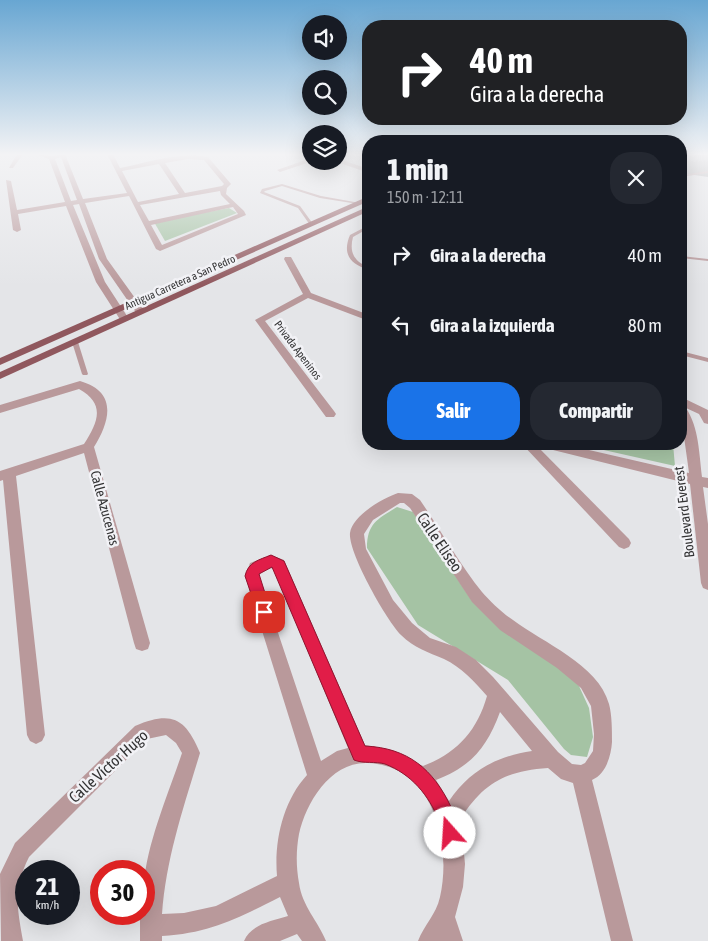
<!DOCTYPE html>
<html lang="es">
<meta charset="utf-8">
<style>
body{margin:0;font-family:"Asap Condensed",sans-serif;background:#242831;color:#f1f3f6;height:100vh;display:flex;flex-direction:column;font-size:19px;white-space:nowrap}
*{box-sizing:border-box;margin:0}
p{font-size:16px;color:#9ea1a6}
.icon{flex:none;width:28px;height:28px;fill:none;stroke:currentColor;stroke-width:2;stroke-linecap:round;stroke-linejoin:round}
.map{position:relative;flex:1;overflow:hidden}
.details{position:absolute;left:362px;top:135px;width:325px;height:315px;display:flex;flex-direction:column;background:#171b24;border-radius:20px;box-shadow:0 5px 20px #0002}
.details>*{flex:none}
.top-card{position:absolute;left:362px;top:20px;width:325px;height:105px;border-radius:20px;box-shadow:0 5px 20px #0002;background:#202124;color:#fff;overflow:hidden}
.fabs{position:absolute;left:302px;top:15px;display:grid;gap:10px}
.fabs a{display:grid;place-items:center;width:45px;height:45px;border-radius:50%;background:#171b24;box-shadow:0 5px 20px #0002;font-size:25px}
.speed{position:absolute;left:15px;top:860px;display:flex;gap:10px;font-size:25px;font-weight:700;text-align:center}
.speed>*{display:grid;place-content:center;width:65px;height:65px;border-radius:50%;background:#171b24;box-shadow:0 5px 20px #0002;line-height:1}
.speed small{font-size:12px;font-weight:400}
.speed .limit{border:8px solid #d22;background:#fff;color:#111}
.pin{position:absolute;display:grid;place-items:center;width:42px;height:42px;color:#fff;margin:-21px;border-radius:10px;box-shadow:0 2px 8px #0006}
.me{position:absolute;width:55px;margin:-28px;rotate:341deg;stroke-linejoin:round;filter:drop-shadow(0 0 4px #0008)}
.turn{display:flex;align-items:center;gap:18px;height:105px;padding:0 25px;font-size:22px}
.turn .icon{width:65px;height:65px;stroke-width:2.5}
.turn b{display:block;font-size:35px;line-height:42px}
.round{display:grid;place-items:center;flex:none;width:52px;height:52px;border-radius:20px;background:#242831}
.summary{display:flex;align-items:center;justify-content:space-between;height:85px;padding:0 25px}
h1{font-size:30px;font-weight:800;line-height:38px}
.button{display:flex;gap:10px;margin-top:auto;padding:10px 25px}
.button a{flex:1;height:58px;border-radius:20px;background:#1a73e8;color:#fff;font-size:20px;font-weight:800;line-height:58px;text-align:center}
.button a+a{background:#242831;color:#f1f3f6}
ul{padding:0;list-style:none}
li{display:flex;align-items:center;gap:15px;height:70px;padding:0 25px}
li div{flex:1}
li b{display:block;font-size:19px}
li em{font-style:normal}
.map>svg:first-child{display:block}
</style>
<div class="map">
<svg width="708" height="941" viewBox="0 0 708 941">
<rect width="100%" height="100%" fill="#e4e5e8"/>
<g fill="#a5c3a4">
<polygon points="229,208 237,213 165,241 154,222"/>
<polygon points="577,444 673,444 675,466"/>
<path d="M397,507L413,512L472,601L561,669L579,686L589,708L593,737L587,757L571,755L564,749L508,680L418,625L367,548C367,523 378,519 397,507Z"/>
</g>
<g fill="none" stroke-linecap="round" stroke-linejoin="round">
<polygon fill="#9c9da0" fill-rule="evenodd" points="681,154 708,154 708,177 681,173"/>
<g fill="#b9999b" fill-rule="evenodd">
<polygon points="708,171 708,173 681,177 681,175"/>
<polygon points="282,184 321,196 360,203 358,204 320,198 282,186 265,191 264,192 300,206 313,224 311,225 310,225 298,208 260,193 262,189"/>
<path d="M369,225V228L353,237C349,252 354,262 369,267V270C350,264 342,254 350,235Z"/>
<polygon points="681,256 708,259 708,261 681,258"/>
<polygon points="75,340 78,342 88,374 87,375 83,375 82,374 72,342"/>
<polygon points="681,351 708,358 708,362 681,355"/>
</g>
<g fill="#b9999b" fill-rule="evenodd">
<polygon points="17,154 23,154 13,168 9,168"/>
<path d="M35,154L52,156L65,154L83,199L127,193L107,154H113L120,168C148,163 180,151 208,157L231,184L227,188L226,194L244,211L246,215L160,251L156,249L129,196L85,203L107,259L145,312L140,315L137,314L99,259L79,204L73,205L105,282L129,319L124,322L121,321L96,282L66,206L18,214L21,230L17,232L13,230L6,180L11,181L17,210L65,202L49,159ZM61,157L77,200L71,201L55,159ZM188,159L204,160L224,184L222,186L185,193L165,163ZM159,164L179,194L138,202L122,171ZM220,191L221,195L230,204L149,221L140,205ZM233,207L238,214L162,245L151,225Z"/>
<polygon points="311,158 311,161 313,161 280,172 277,170"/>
<polygon points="339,159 369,169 369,173 337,162"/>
<polygon points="285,257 291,257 311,293 369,315 369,321 308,298 265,321 334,411 336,414 334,417 326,417 255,320 303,294 284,259"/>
<path d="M80,381C118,392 110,421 94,447L150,643L148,649L142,651L136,649L134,643L84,453L16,476L45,735L42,741L36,744L30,741L27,735L3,480L0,481V471L84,444C98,422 106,404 79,389L0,413V405Z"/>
<path d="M681,397L708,410V424L704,423L699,414L686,408C699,428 699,453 702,477L708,478V488L703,487L708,524V590L703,588L701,583L690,484L545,448L539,444H563L689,473C686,448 681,423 681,397Z"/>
<polygon points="522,444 535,444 629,539 631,543 629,547 624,549 619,547"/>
<path d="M398,493L412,494L420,500C440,529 460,565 482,592C490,601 502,613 513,620C543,643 598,664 609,704C612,715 612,730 612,742C611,756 606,774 592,780L633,941H611L573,783L561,779L548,768C503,771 481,785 458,823L463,843L465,864L463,887L455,917L463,941H418C424,925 436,915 440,897C452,844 434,765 367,763C330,762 306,803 299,834C296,850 296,867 299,883C302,906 318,921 326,941H302L297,934L280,941H244C251,924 272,921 288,916L280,897C238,918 211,933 162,936V941H140V914H144C144,904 143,893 144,883C147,843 169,792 182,753L176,743L166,735L147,739L29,857C13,889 17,907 23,941H1L0,874L15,843L135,726C171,711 185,717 200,753C184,806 166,858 162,914L184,913L216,906L277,876C274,841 283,801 307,775L245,576L250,563L271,555L284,560L365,745L392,750L423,766C457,753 477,731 487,696C475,682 461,667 444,659C428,652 414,648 401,635C387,621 348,553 350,533C352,516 383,498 398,493ZM400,503H404L410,508L472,602L500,630L557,668L581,688L591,706L594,734L593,751L585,763L581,765L572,764L558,752L493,677L476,660L456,647L430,638L412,623L393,600L366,549L364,534L373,520ZM271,568L274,570L348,748L337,751L321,761L259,576L261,572ZM500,712L532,751C497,756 469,771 449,801L436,780C472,766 487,747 500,712Z"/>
</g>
<g fill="#90585e" fill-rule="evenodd">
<polygon points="369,196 369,201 0,365 0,358"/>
<polygon points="369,206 369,211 0,379 0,372"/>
</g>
</g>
<linearGradient id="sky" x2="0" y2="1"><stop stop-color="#68a6d2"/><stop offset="0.54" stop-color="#f3f3f5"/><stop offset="1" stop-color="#f3f3f5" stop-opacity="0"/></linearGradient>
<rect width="708" height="286" fill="url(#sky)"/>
<path fill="#e11d48" stroke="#92132f" d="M271,555L284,561L365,746C408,748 433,769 451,807C456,817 462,828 457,839L450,842L444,839C441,833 441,827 439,821C429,795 411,774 385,764C375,761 364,764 354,760L272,567L259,574L271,612L268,617L264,619L259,617L245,576C248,562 259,560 271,555Z"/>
<g text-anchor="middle" stroke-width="5" stroke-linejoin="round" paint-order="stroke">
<g font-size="11" fill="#343435" stroke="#f2f2f6">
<text transform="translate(180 282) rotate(-24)" y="4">Antigua Carretera a San Pedro</text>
<text transform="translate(298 350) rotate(53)" y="4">Privada Apeninos</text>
</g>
<g font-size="14" fill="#343435" stroke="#f2f2f6">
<text transform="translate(105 508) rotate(75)" y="5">Calle Azucenas</text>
<text transform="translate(684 512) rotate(-97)" y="5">Boulevard Everest</text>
</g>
<g font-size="16" fill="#343435" stroke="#f2f2f6">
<text transform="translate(440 542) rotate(56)" y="6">Calle Eliseo</text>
<text transform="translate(108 766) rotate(-42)" y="6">Calle Víctor Hugo</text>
</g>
</g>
</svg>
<div class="fabs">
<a><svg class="icon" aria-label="sound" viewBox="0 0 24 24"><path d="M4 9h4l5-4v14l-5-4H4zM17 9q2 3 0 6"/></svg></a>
<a><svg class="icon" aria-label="search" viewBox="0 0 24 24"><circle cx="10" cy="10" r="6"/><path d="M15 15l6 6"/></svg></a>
<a><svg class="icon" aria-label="layers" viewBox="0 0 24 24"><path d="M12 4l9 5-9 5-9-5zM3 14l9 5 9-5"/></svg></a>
</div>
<div class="speed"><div>21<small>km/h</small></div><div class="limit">30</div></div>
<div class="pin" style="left:264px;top:612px;background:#d93025"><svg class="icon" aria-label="arrive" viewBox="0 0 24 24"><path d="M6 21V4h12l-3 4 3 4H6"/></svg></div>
<svg class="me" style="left:450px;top:833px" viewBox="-20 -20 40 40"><circle r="19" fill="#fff"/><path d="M0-13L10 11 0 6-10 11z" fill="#e11d48"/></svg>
<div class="top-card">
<div class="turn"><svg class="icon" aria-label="right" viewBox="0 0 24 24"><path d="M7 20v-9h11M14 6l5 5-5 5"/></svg><div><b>40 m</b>Gira a la derecha</div></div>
</div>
<section class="details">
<div class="summary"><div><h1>1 min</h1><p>150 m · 12:11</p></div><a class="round"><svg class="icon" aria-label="close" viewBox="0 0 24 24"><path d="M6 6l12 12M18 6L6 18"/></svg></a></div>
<ul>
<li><svg class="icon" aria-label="right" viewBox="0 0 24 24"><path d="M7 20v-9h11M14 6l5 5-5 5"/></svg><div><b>Gira a la derecha</b></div><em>40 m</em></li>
<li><svg class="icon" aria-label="left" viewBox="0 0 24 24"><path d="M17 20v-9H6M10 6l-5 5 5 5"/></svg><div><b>Gira a la izquierda</b></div><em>80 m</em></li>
</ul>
<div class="button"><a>Salir</a><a>Compartir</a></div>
</section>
</div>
